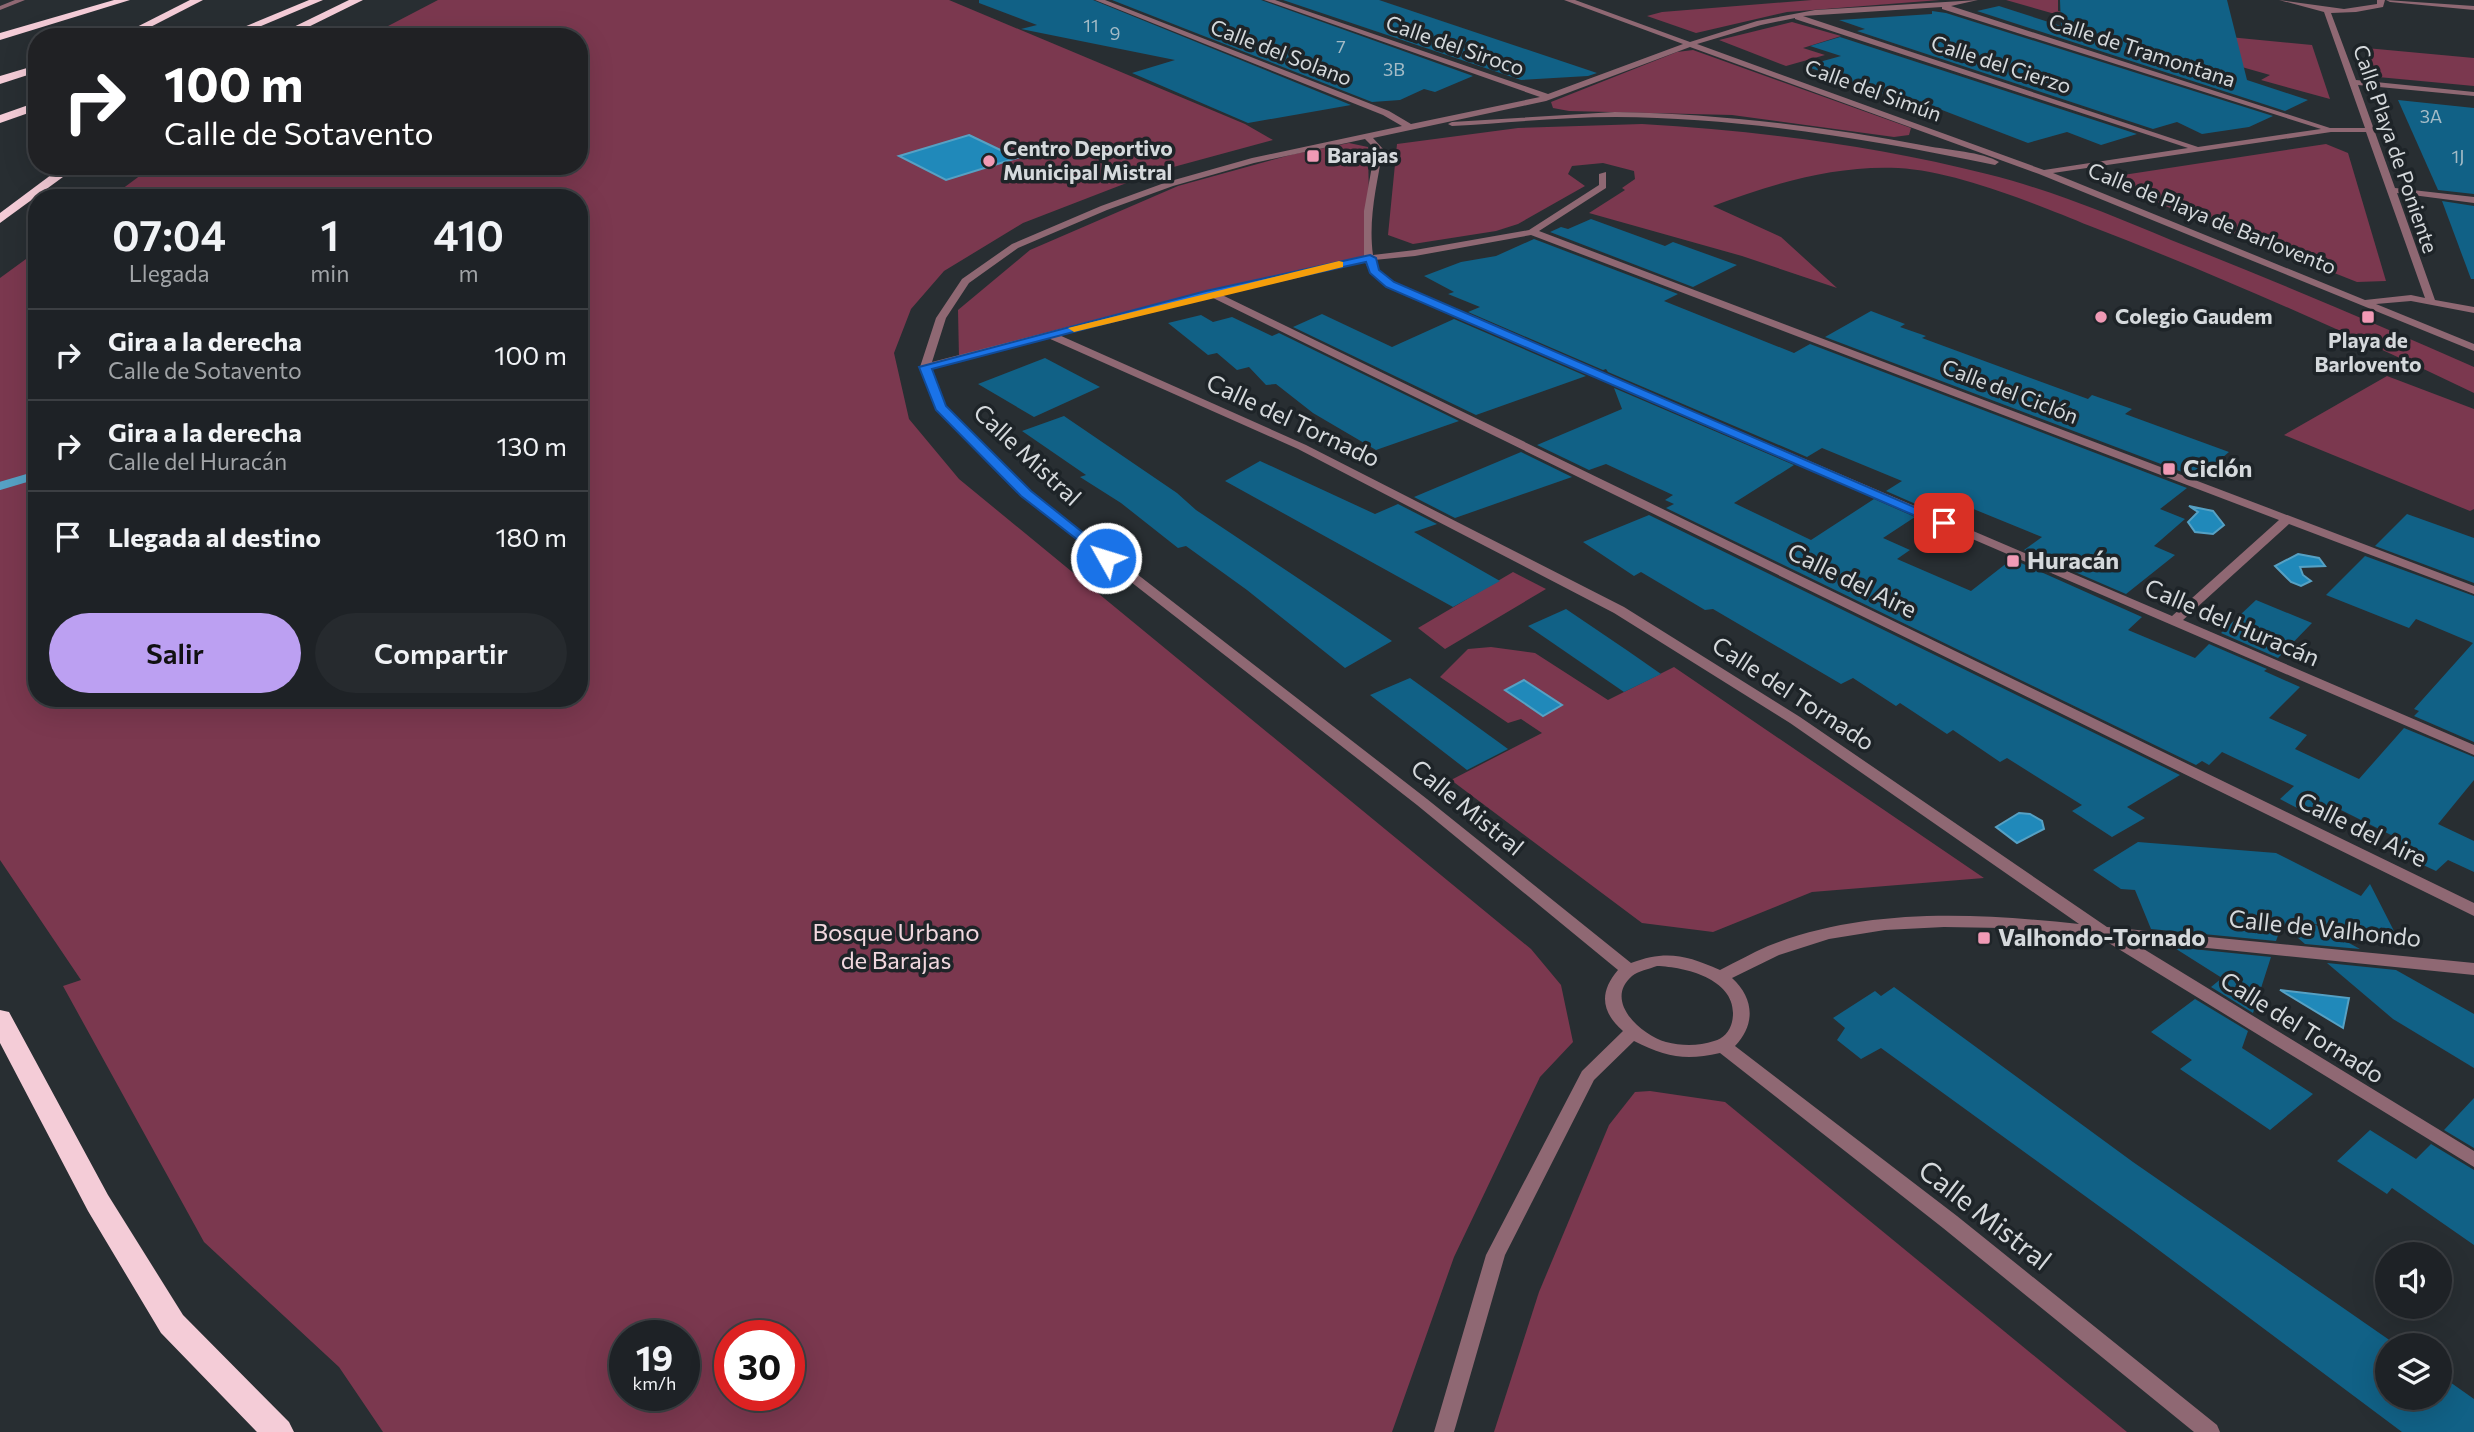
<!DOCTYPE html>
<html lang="es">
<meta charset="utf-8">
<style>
body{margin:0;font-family:Commissioner,sans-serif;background:#262a2e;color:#f1f3f6;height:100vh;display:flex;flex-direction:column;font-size:26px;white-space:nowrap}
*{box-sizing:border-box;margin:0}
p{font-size:23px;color:#a1a4a7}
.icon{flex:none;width:38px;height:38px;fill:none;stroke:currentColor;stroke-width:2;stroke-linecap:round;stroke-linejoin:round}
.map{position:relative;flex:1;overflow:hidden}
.panel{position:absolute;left:28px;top:189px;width:560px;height:518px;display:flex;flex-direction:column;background:#1e2226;border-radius:28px;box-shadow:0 7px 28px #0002,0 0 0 2px #3c3f43}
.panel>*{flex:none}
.hud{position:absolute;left:28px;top:28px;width:560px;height:147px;border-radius:28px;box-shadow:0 7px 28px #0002,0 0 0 2px #3c3f43;background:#202124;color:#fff;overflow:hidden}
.fabs{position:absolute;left:2375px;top:1242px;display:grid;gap:14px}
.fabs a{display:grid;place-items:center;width:77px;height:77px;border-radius:50%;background:#1e2226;box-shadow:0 7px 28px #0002,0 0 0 2px #3c3f43;font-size:35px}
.speed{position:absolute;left:609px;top:1320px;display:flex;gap:14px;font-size:35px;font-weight:700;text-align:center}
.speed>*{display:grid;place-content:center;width:91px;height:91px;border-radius:50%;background:#1e2226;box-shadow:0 7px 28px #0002,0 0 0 2px #3c3f43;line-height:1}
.speed small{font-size:18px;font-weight:400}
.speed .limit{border:10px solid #d22;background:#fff;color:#111}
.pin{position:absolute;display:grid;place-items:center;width:60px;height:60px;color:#fff;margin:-30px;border-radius:14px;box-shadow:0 4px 10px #0006}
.me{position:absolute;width:77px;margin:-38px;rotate:309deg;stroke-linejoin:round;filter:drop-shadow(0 0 5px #0008)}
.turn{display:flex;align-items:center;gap:24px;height:147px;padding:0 21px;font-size:32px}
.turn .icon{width:91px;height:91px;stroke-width:2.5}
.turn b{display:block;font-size:49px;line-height:60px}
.eta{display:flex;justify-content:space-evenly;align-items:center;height:119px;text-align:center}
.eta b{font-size:42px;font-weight:600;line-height:49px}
.primary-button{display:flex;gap:14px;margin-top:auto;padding:14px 21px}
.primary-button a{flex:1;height:80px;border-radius:42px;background:#bca0f2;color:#111;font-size:28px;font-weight:600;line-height:80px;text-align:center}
.primary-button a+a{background:#262a2e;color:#f1f3f6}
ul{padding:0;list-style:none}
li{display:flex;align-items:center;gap:21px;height:91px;padding:0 21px;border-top:2px solid #3c3f43}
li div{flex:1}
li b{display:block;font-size:26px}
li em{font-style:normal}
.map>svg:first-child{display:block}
</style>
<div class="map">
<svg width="2474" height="1432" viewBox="0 0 2474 1432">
<rect width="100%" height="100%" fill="#282e32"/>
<g fill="#7b384f" fill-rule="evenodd">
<path d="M438,0H949L1245,124L1273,140L1155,172L1023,223L944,271L911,309L894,353L909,419L959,479L1531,949L1561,985L1573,1042L1540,1077L1454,1257L1392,1432H383L339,1367L204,1242L63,986L81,980L0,860V278L37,251V698H579V198H110L153,166H579V37H367ZM625,1335H684V1395H625ZM730,1335H789V1395H730Z"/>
<polygon points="1812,0 1940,0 1787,12 1696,33 1647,16 1662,12"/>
<polygon points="2006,0 2058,0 2058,11 2106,25 2312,45 2330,99 2261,80 2270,75"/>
<polygon points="1792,22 1841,36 1803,48 1825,55 1786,66 1719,40"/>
<polygon points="2366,48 2474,58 2474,86 2378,77"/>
<polygon points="1693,50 1911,128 1909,135 1894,137 1732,115 1569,111 1553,108 1551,102 1677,52"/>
<path d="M1642,124C1759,131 1873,145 1987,174C2051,190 2111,215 2171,240C2273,280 2374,323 2474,367V393C2348,333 2220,276 2090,226C2036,204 1956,171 1898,168C1834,165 1772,184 1713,206L1781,237L1837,288L1742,256L1589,213L1625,190L1622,188L1635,179L1634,171L1603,163L1572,166L1568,174L1585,186L1518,224L1496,231L1413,244L1388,235L1397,144L1518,128Z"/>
<polygon points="1349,143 1368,147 1370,258 959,358 958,310 1030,250 1178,186 1294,154"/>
<polygon points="2326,144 2348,153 2386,281 2357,282 2097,179"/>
<polygon points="2387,376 2474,409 2474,509 2470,511 2284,435"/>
<polygon points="1513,572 1546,589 1445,649 1418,628"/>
<polygon points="1491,647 1535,653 1608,700 1674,667 1984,878 1812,892 1713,932 1642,923 1451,780 1542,733 1521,719 1508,723 1440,677 1468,649"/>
<polygon points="1650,1091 1725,1102 2127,1432 1494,1432 1539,1292 1609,1125 1635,1092"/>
</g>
<g fill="#2089ba" stroke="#56a1c4" stroke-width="2">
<polygon points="969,135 1017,158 946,180 899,156"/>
<polygon points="2189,506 2213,511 2224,525 2213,534 2195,532 2188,522 2198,512"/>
<polygon points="2298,554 2319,558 2325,566 2300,567 2303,575 2311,581 2301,586 2291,582 2275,566"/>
<polygon points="1524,680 1562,705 1543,716 1505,690"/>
<polygon points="2019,813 2030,814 2042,821 2044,829 2017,843 1996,827"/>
<polygon points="2280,990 2349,998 2343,1028"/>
</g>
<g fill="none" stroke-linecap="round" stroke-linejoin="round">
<polyline stroke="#56a1c4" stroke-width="8" points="0,486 37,475"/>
</g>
<g fill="#116186">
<polygon points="979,0 1093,0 1351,105 1248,123 1132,73 1175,60 1021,29 1037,25 979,3"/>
<polygon points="1112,0 1261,0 1473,76 1435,92 1424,89 1400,100 1372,102"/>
<polygon points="1283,0 1379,0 1597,73 1588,76 1521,80"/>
<polygon points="2060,0 2227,0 2247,80 2308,100 2285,111 1977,11 1999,6 2061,26"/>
<polygon points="1932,11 1946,13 2273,116 2249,127 2202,134 2177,122 2153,129 1857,31 1865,29 1839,20 1932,14"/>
<polygon points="1840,37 2137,134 2101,145 2067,132 2028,143 1942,110 1935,112 1805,66 1841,56 1810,46"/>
<polygon points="2398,100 2474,108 2474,194 2438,190"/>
<polygon points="2442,201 2474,206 2474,279 2471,279"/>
<polygon points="1591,219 1665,246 1673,242 1737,265 1693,287 1550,232 1561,227 1568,229"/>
<polygon points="1534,239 1678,294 1664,301 1794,353 1810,344 2187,488 2160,509 2185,519 2154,546 2175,555 2126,594 2024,550 2042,537 1944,497 1927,509 1886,491 1902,481 1822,448 1807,457 1608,372 1606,369 1603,370 1468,312 1480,307 1448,294 1454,292 1424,276 1461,262 1496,256"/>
<polygon points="1871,311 1905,324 1900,327 1926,336 1922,338 2088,399 2092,395 2132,409 2125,414 2229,452 2198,478 1825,337"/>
<polygon points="1322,314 1392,347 1454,319 1586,376 1476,415 1293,327"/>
<polygon points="1201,315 1213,322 1232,317 1272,336 1279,333 1459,421 1376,450 1313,413 1276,384 1266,385 1249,367 1237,370 1217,353 1208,355 1168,323"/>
<polygon points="1045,358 1100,387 1034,417 978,384"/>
<polygon points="1614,388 1794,465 1734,503 1811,540 1874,499 1915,517 1883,538 1910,550 1897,559 1971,591 2012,559 2142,617 2128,630 2195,658 2209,644 2267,669 2264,671 2300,687 2269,718 2307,735 2295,749 2359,779 2404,728 2474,757 2474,780 2438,824 2474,841 2474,872 2448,860 2436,871 2393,851 2401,840 2333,806 2330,808 2340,827 2299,809 2280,799 2294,786 2222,752 2209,765 2202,761 2196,765 1666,508 1674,504 1665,500 1673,495 1606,464 1589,470 1537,445 1622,409"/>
<polygon points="1064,416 1177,493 1196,510 1392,641 1345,668 1247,590 1186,546 1178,548 1121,503 1080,477 1086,475 1022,431"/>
<polygon points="1521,452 1572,477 1455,518 1414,497"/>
<polygon points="1260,461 1375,514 1398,504 1437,524 1414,532 1500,581 1453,607 1225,481"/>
<polygon points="2407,514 2474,538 2474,583 2375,546"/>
<polygon points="1649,515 2180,775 2127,807 2145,818 2112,837 2072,811 2082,805 2007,758 2000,762 1953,730 1947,734 1900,703 1896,706 1853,678 1841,684 1713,609 1705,610 1641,572 1634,576 1583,542"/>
<polygon points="2365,556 2474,596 2474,742 2414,716 2419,711 2414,709 2473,643 2416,619 2409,628 2326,595"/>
<polygon points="2256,600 2312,623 2278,658 2221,633"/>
<polygon points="1566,609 1628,651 1661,674 1624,692 1528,626"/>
<polygon points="1410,678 1435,696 1508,749 1467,770 1370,695"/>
<polygon points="2138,842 2276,853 2361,896 2370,884 2394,931 2314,924 2360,949 2305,944 2282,924 2276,941 2151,929 2135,890 2121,889 2093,870"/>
<polygon points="2173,947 2271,957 2253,1013 2211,987 2222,978"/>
<polygon points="2327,963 2396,970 2474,1014 2474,1068 2393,1019"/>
<polygon points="1894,987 2133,1162 2398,1346 2387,1346 2387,1398 2440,1398 2440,1375 2474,1399 2474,1432 2402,1432 2136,1233 1881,1048 1861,1059 1837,1040 1845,1028 1833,1018 1875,991 1881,996"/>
<polygon points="2195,999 2248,1031 2242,1048 2313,1094 2270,1130 2180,1069 2192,1060 2151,1032"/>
<polygon points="2474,1098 2474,1148 2444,1130"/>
<polygon points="2370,1130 2416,1159 2431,1144 2474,1170 2474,1245 2392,1188 2387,1194 2337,1161"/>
</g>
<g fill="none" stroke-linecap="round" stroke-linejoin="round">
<g fill="#8f6873" fill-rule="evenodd">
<polygon points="15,0 25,0 0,10 0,6"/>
<path d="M1095,0H1105L1389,111L1411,124L1540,97L1264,0H1275L1548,94L1683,44L1564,0H1575L1690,42L1757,21L1815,10L1978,0L1951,6L2330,128H2365L2324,12L2279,0L2344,9L2377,4V0H2385L2383,7L2356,12L2331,13L2356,80L2474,92V96L2358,85L2395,188L2474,197V203L2397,193L2435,300L2474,307V313L2411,301L2376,304L2474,344V351L2039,174L1690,47L1546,101L1373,138L1383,149C1377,184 1368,219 1373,255L1415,250L1529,230L1599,185V174L1606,172V188L1539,231L2474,586V594L2289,524L2183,620L2474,745V755L1387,287L1371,274L1365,262L1220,294L2474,903V916L1209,296L1059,335L1306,445L1624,607L1800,717L2107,927L2474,963V975L2129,940L2474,1151V1167L2099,937L2003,928L1944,927L1885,930L1829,939L1779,955L1732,978C1754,998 1756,1024 1735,1046L1957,1216L2217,1425L2220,1432H2194L1943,1228L1720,1053C1685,1061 1666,1057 1634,1041L1594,1080L1505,1255L1454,1432H1434L1486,1255L1582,1071L1623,1031C1601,1012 1599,992 1618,970L1417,805L1022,497L936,409L920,367L936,318L962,279L1012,244L1101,206L1167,182L1252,158L1402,126L1383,115ZM1942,7V9L2321,129L2198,147L1803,16ZM1795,18V19L2188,148L2044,170L1697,44L1761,25ZM2331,132H2366L2425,298L2411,295L2365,300L2053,173ZM1365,139L1375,149L1364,211V256L1210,290L932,362L946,318L969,283L1018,248L1107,210L1173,186L1254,163ZM1531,235L2279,520L2172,616L1393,283L1378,271L1374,260L1415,256ZM1048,338L1298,449L1614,613L1790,723L2079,924C1976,913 1866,907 1768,946C1752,953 1736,962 1720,970C1686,955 1666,950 1631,963L1427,799L1030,491L945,406L931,369ZM1657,966C1688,967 1741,981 1732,1022C1730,1031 1723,1039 1714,1041C1699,1046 1682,1046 1666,1042C1641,1035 1603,1001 1632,976C1638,971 1649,969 1657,966Z"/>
<polygon points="2386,0 2474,6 2474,10 2390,2"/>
<path d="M1615,112C1720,114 1824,126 1927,146C1947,150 1983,152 1999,162L1995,165C1870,139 1744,118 1616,117C1561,117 1507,123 1452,126L1448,124L1452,122Z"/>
</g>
<g fill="#f4ccd7" fill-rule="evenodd">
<polygon points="114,0 130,0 0,40 0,33"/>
<polygon points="190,0 203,0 131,37 117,37"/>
<polygon points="309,0 323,0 235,37 220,37"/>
<polygon points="349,0 363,0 288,37 273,37"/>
<polygon points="37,65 37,72 0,84 0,76"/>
<polygon points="37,102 37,110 0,123 0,115"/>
<polygon points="63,166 78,166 0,223 0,213"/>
<polygon points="0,1010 9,1012 108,1195 183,1315 289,1422 294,1432 257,1432 161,1333 88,1211 0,1043"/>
</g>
</g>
<polygon fill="#1a73e8" stroke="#114b97" stroke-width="2" points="1370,255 1376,258 1379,270 1394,282 1951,523 1939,526 1386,287 1370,273 1366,262 1211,296 932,369 946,406 1031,491 1111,555 1113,558 1106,562 1021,496 936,410 919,367 1206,291"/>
<polygon fill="#f59e0b" points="1339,261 1343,262 1343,267 1074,332 1068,328"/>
<g fill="#f09ab5" stroke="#1e2428" stroke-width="2.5">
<rect x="1306" y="149" width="14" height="14" rx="3.5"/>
<circle cx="989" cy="161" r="7"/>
<circle cx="2101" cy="317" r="7"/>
<rect x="2361" y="310" width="14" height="14" rx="3.5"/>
<rect x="2162" y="462" width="14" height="14" rx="3.5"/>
<rect x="2006" y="554" width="14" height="14" rx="3.5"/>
<rect x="1977" y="931" width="14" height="14" rx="3.5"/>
</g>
<g text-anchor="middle" stroke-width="7" stroke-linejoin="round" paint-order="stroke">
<g font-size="18" fill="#a4bbc6">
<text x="1091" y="32">11</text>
<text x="1115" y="40">9</text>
<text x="1341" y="53">7</text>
<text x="1394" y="76">3B</text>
<text x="2431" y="123">3A</text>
<text x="2458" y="163">1J</text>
</g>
<g font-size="21" fill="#d5d9dc" stroke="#1e2428">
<text transform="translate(1455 46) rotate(19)" y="7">Calle del Siroco</text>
<text transform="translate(2142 51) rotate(18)" y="7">Calle de Tramontana</text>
<text transform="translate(1281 53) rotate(21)" y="7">Calle del Solano</text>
<text transform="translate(2001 65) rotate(18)" y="7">Calle del Cierzo</text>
<text transform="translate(1873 91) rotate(20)" y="7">Calle del Simún</text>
<text transform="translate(2395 149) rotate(71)" y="7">Calle Playa de Poniente</text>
<text transform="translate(2212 219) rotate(22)" y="7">Calle de Playa de Barlovento</text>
<text transform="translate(2010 392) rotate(21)" y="7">Calle del Ciclón</text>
</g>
<g font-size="21" font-weight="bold" fill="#d5d9dc" stroke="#1e2428" text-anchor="start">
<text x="1003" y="156">Centro Deportivo<tspan x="1003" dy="24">Municipal Mistral</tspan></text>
<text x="1327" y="163">Barajas</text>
<text x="2115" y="324">Colegio Gaudem</text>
<text x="2368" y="348" text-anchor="middle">Playa de<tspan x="2368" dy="24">Barlovento</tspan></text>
</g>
<g font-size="24" fill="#d5d9dc" stroke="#1e2428">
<text transform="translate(1293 421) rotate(25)" y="8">Calle del Tornado</text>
<text transform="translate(1027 455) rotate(43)" y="8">Calle Mistral</text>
<text transform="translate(1852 581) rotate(26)" y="8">Calle del Aire</text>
<text transform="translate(2232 623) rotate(23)" y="8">Calle del Huracán</text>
<text transform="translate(1793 694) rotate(33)" y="8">Calle del Tornado</text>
<text transform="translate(1467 808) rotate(39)" y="8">Calle Mistral</text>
<text transform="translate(2362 830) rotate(26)" y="8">Calle del Aire</text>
<text transform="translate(2325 929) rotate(6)" y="8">Calle de Valhondo</text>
<text transform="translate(2302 1028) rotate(32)" y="8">Calle del Tornado</text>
</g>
<g font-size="24" font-weight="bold" fill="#d5d9dc" stroke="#1e2428" text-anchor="start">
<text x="2183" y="477">Ciclón</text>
<text x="2027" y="569">Huracán</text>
<text x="1998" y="946">Valhondo-Tornado</text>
</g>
<g font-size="24" fill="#f2d8df" stroke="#1e2428">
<text x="896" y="941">Bosque Urbano<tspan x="896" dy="28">de Barajas</tspan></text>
</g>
<g font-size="28" fill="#d5d9dc" stroke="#1e2428">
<text transform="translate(1985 1215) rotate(38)" y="10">Calle Mistral</text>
</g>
</g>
</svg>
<div class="fabs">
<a><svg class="icon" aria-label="sound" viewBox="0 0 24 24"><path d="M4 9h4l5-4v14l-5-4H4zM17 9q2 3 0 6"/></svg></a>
<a><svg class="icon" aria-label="layers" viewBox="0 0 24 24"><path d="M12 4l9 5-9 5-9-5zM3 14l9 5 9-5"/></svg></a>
</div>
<div class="speed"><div>19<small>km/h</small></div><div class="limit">30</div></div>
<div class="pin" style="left:1944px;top:523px;background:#d93025"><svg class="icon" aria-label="arrive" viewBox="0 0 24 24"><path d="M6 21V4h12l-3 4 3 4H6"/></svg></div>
<svg class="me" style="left:1106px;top:558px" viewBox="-20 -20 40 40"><circle r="17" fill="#1a73e8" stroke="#fff" stroke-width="3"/><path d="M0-11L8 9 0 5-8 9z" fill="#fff"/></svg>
<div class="hud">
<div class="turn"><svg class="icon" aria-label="right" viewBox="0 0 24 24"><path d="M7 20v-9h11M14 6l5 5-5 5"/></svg><div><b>100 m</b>Calle de Sotavento</div></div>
</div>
<section class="panel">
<div class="eta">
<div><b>07:04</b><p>Llegada</p></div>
<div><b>1</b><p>min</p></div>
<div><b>410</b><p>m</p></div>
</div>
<ul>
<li><svg class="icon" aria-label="right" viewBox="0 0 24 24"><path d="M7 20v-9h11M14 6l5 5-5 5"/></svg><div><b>Gira a la derecha</b><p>Calle de Sotavento</p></div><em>100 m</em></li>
<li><svg class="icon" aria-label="right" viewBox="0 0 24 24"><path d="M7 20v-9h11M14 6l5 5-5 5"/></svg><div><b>Gira a la derecha</b><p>Calle del Huracán</p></div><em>130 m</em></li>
<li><svg class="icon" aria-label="arrive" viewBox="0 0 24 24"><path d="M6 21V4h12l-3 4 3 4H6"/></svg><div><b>Llegada al destino</b></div><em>180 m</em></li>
</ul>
<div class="primary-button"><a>Salir</a><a>Compartir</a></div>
</section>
</div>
